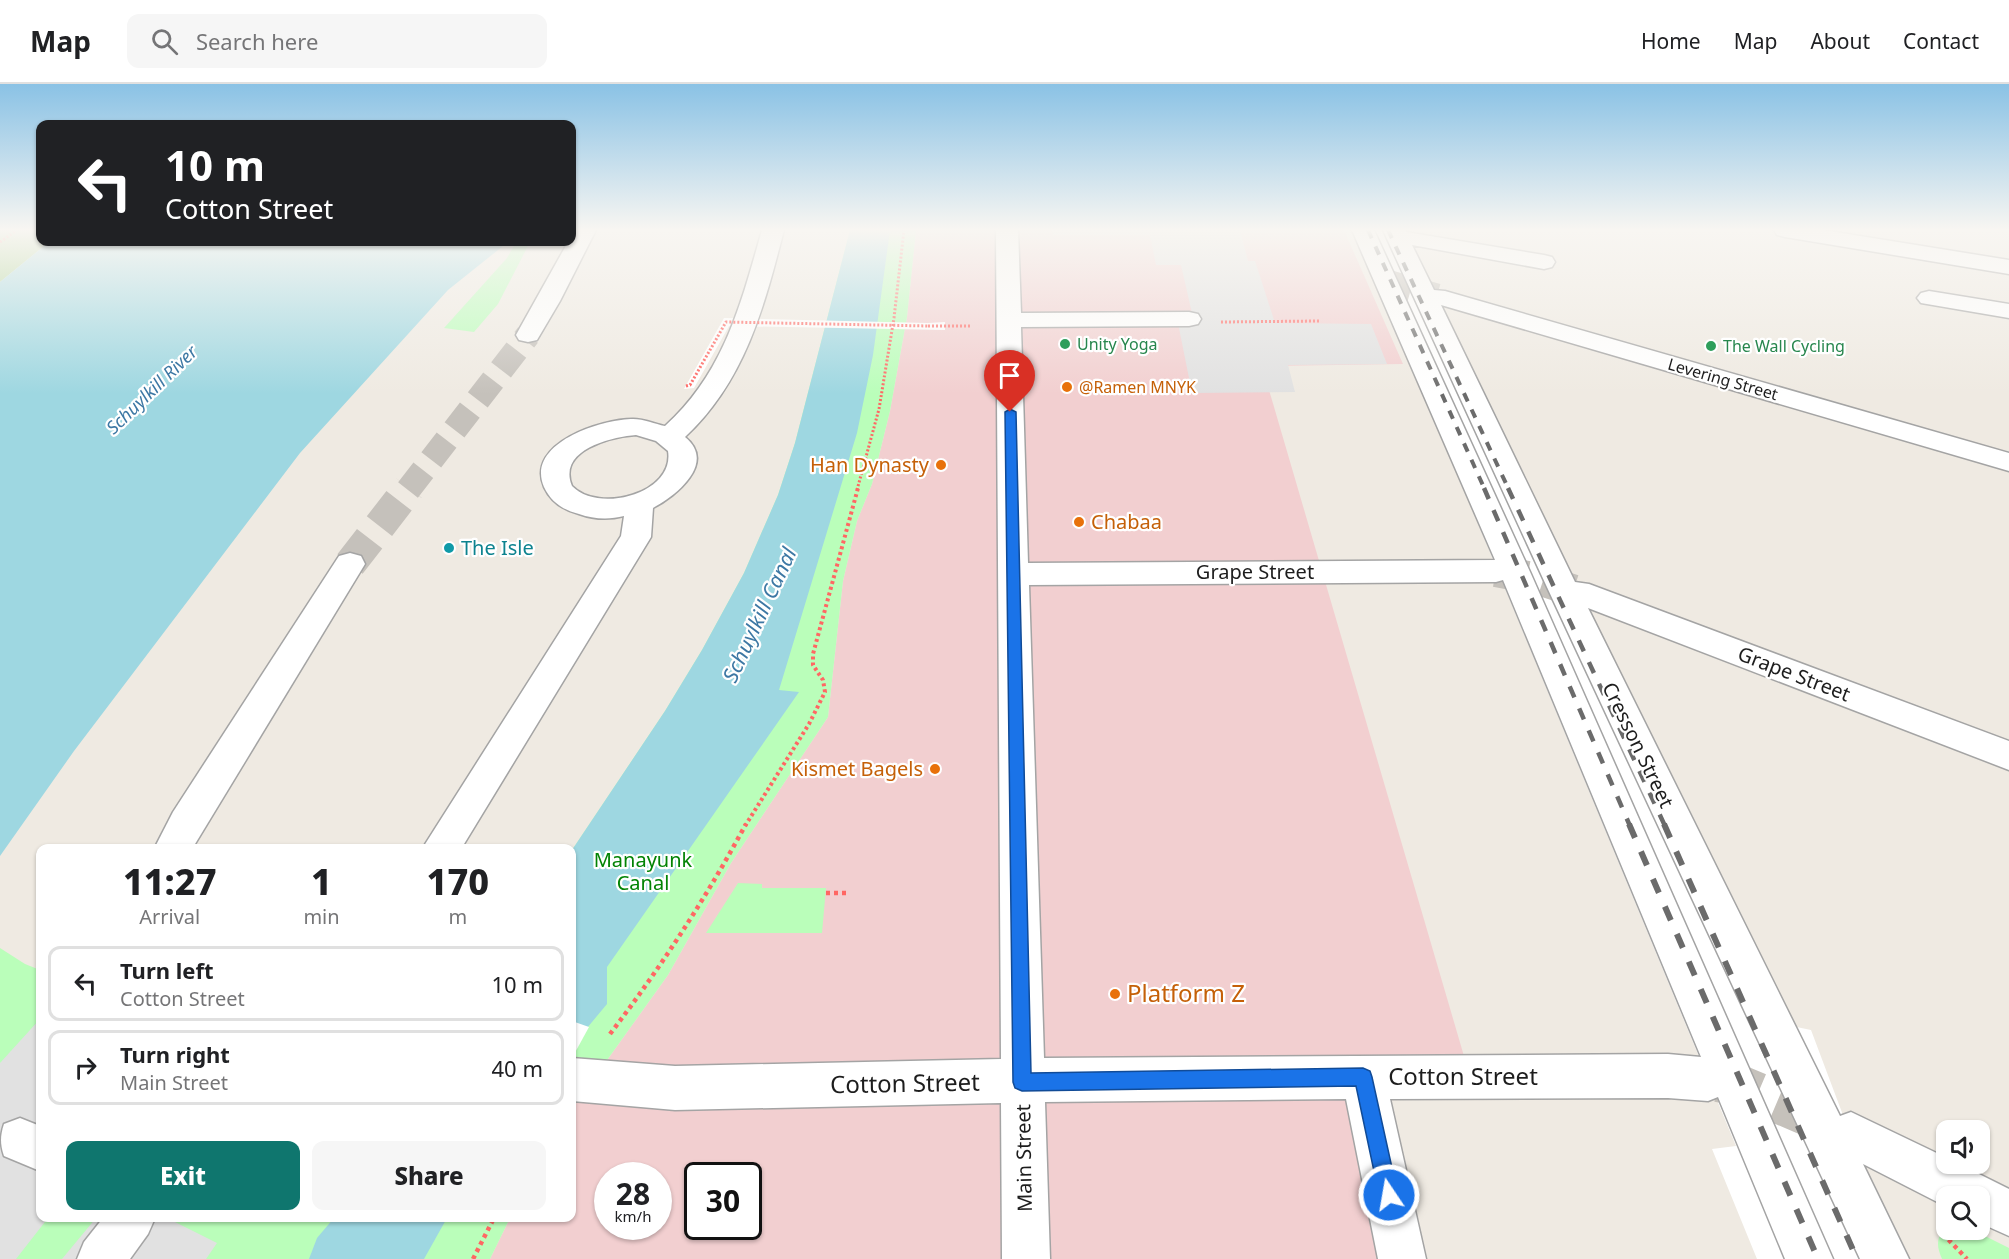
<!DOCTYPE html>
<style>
body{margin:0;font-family:"Noto Sans",sans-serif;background:#f6f6f6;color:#202124;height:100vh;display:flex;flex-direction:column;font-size:22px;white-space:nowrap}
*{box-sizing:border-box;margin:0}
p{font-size:20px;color:#757577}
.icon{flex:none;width:33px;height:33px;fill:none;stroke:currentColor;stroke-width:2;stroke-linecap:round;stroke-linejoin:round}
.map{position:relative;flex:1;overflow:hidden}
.panel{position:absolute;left:36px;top:760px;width:540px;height:378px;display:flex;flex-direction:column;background:#fff;border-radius:12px;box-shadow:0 2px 4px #0004}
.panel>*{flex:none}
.guide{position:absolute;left:36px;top:36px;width:540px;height:126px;border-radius:12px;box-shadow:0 2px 4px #0004;background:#202124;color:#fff;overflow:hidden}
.fabs{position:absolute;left:1936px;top:1036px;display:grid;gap:12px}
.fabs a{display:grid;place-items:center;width:54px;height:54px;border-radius:12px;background:#fff;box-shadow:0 2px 4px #0004;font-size:30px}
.speed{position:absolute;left:594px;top:1078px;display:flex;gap:12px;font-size:30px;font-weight:700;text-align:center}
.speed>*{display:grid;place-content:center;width:78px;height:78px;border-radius:50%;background:#fff;box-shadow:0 2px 4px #0004;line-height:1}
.speed small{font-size:15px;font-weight:400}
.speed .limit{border:3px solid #111;border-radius:9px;background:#fff;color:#111}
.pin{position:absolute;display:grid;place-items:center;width:51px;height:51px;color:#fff;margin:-62px -26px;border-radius:50% 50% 50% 0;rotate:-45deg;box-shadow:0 0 6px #0007}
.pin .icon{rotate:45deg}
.me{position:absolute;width:66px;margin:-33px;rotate:348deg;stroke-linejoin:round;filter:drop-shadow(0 0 4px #0008)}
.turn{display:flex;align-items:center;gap:21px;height:126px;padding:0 30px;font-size:27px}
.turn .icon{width:78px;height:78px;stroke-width:2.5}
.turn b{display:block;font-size:42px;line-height:51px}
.eta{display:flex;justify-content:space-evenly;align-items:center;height:102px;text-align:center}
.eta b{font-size:36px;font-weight:800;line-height:42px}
.action{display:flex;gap:12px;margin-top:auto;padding:12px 30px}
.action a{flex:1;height:69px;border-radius:12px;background:#0f766e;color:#fff;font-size:24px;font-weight:800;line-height:69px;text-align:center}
.action a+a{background:#f6f6f6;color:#202124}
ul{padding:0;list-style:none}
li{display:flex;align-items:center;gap:18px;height:75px;margin:0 12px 9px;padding:0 18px;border:3px solid #e0e0e0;border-radius:12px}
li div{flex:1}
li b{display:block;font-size:22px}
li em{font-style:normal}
header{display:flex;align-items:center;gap:36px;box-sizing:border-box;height:84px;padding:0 30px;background:#fff;border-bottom:2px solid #e0e0e0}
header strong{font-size:28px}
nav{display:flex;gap:33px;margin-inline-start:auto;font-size:21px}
.search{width:420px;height:54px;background:#f6f6f6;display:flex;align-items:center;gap:15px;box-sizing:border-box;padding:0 21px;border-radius:12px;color:#757577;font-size:22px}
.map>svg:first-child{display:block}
</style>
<header>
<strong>Map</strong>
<div class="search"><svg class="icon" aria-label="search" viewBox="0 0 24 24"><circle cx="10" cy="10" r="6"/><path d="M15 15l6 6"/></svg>Search here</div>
<nav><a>Home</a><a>Map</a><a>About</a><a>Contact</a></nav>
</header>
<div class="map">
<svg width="2009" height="1175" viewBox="0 0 2009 1175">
<rect width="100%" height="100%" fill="#efeae2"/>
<path fill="#f2cfd0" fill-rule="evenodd" d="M916,146H1344L1403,280L1262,282L1466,979L1362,977L1408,1175H490L510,1134H572V1025L668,891L731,779L828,633L843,497L857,437L872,400L890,327L907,233ZM608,1092H658V1143H608ZM698,1092H748V1143H698Z"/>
<polygon fill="#aad293" points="0,146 40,146 40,158 49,158 0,198"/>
<g fill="#bafeba">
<polygon points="850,146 916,146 907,233 890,327 872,400 857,437 843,497 828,633 731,779 668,891 572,1025 572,766 665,627 702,566 744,489 778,411 795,359"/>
<polygon points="516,158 530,158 498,220 474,248 444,244 507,174"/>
<polygon points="738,799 762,800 762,804 826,804 822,849 706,849"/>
<polygon points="0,864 25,880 40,886 40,1134 510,1134 490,1175 0,1175"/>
<path d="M1947,1143V1146H1973L2009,1164V1175H1942C1937,1163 1936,1156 1943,1145Z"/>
</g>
<g fill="#e1e1e1">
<polygon points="1052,146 1240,146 1248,177 1255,177 1275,239 1371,240 1387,280 1288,281 1295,308 1192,309 1178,239 1194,238 1181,181 1156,181 1150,151 1053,151"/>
<polygon points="40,935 40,1134 48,1134 16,1175 0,1175 0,979"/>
<polygon points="96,1134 160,1134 175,1138 217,1159 206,1175 62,1175"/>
</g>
<g fill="#9ed7e1">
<polygon points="850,146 890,146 873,271 857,349 779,606 799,608 607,883 607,920 572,962 572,766 665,627 702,566 744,489 778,411 795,359"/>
<polygon points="49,158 508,158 448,206 300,369 74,667 0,772 0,198"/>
<polygon points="334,1134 447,1134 424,1175 309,1175 317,1154"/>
</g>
<g fill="#fff">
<polygon points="1354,146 1405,146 1782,940 1811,946 1897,1175 1757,1175 1712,1065 1736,1062 1410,275"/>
<polygon points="724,234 928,239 945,238 945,246 729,242 694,304 684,305"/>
<polygon points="572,937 589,943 572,974"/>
</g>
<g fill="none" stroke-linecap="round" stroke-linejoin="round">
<g stroke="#c5c1bb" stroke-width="25" stroke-dasharray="25 13" stroke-linecap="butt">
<polyline points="1387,198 1437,212"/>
<polyline points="408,406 528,251"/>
</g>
<g stroke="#c5c1bb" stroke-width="32" stroke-dasharray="32 16" stroke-linecap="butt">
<polyline points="350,480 409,404"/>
<polyline points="1496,487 1538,495 1578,508"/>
</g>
<polyline stroke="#c5c1bb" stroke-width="42" stroke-dasharray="42 21" stroke-linecap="butt" points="1718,997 1735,1000 1829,1040"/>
<defs>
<g id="minor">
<polygon points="574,146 596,146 560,217 537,256 528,258 519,256 516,251 568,158 572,158"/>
<path d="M762,146H784C764,223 745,297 685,353C717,379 676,412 653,424L651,453L461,765H422L621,452L624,432C609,436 593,435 579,430C563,426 551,418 544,403C525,359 602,335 633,335C644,335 655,340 665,342C724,289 741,220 762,146ZM636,351L656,357L668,367C675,409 599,430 572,402C557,366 611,353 636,351Z"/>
<path d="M996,146H1018L1021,229L1189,228L1198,230L1201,235L1198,240L1189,242L1021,243L1028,479L1495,476L1352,146H1374L1531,490L1833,1175H1785L1718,1013L1708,1017L1668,1014L1390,1015L1426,1175H1378L1346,1015L1045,1018L1050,1175H1002L1001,1019L675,1026L572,1017V974L675,982L1001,975ZM1503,496L1701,973L1668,970L1044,974L1029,501L1496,498Z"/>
<polygon points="1383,146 1405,146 1406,148 1544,171 1552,173 1555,178 1552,183 1544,185 1412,161 1434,206 1445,207 2009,369 2009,387 1441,221 1575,498 1589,500 2009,657 2009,686 1588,524 1840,1032 1851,1028 1947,1074 1947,1080 1959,1080 2009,1105 2009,1152 1980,1139 1980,1113 1947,1113 1947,1123 1863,1080 1909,1175 1860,1175 1546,501"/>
<polygon points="1774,146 1823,146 2009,176 2009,190 1785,153 1777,151"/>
<polygon points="1929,207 2009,220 2009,234 1921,219 1917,214 1921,209"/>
<polygon points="350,469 361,472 365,480 192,765 154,765 173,728 339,472"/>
<path d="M20,1034L40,1042V1087L4,1072C0,1060 0,1052 4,1040Z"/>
<polygon points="103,1134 155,1134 148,1150 130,1175 77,1175 84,1158"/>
</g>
</defs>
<use href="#minor" stroke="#a4a4a4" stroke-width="3"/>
<g stroke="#ff6763" stroke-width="3" stroke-dasharray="2 2" stroke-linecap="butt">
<polyline points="0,158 17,146"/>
<polyline points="1221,238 1319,237"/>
<polyline points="928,242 972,242"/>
<polyline points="857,406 879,325 894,234 904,146"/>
</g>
<polyline stroke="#ff6763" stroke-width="4" stroke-dasharray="3 3" stroke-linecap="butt" points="745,742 809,640 825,608 823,596 813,581 813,570 858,404"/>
<g stroke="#ff6763" stroke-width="4.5" stroke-dasharray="4 4" stroke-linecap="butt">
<polyline points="826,809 846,809"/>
<path d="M610,950C661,883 706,814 746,740"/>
<polyline points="1943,1150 1967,1175"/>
<polyline points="473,1175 494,1134"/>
</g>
<use href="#minor" fill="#fff" fill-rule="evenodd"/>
<g stroke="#6b6b6b" stroke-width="4" stroke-dasharray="9 9" stroke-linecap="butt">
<polyline points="1368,146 1485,406"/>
<polyline points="1388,146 1509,406"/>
</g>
<g stroke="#6b6b6b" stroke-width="4.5" stroke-dasharray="12 12" stroke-linecap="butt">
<polyline points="1484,404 1630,742"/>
<polyline points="1508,404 1665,742"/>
</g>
<g stroke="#6b6b6b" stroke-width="6" stroke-dasharray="15 15" stroke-linecap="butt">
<polyline points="1629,740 1818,1175"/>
<polyline points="1664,740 1857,1175"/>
</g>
<polyline stroke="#ff6763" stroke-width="3" stroke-dasharray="2 2" stroke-linecap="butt" points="686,302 690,301 726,238 928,242"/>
</g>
<linearGradient id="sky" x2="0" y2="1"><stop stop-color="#8ac2e5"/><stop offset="0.47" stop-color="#f8f6f2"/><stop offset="1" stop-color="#f8f6f2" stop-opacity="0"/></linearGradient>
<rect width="2009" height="310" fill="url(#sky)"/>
<polygon fill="#1a73e8" stroke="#114b97" stroke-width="1.5" points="1010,325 1016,328 1031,989 1363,984 1370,987 1372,993 1398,1111 1395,1118 1389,1121 1382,1118 1379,1111 1356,1002 1022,1007 1015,1004 1013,998 1005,328"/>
<g fill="#2e9e5b" stroke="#fff" stroke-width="2">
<circle cx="1065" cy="260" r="6"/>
<circle cx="1711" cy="262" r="6"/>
</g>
<g fill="#e8710a" stroke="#fff" stroke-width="2">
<circle cx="1067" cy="303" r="6"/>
<circle cx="941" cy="381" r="6"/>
<circle cx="1079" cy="438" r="6"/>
<circle cx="935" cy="685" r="6"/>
<circle cx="1115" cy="910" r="6"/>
</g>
<circle fill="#0f9aa8" stroke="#fff" stroke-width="2" cx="449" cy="464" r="6"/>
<g text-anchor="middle" stroke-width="4.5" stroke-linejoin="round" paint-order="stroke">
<g font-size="16" fill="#27864d" stroke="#fff" text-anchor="start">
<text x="1077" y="266">Unity Yoga</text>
<text x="1723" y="268">The Wall Cycling</text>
</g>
<g font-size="16" fill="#1d1d1d" stroke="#fff">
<text transform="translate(1723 295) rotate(16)" y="6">Levering Street</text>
</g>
<g font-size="16" fill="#c56008" stroke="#fff" text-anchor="start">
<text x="1079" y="309">@Ramen MNYK</text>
</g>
<g font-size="18" font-style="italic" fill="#3d78a4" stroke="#fff">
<text transform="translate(152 306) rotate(-44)" y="6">Schuylkill River</text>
</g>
<g font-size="20" fill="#c56008" stroke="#fff" text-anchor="end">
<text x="929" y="388">Han Dynasty</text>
<text x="1091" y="445" text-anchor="start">Chabaa</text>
<text x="923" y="692">Kismet Bagels</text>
</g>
<g font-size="20" fill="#0d838f" stroke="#fff" text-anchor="start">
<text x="461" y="471">The Isle</text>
</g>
<g font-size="20" fill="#1d1d1d" stroke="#fff">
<text x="1255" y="495">Grape Street</text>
<text transform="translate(1794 590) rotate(21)" y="7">Grape Street</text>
<text transform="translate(1638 661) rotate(64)" y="7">Cresson Street</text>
<text transform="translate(1024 1074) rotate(-91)" y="7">Main Street</text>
</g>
<g font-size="20" fill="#028304" stroke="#fff">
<text x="643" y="783">Manayunk<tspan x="643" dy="23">Canal</tspan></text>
</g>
<g font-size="21" font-style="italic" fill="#3d78a4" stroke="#fff">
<text transform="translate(760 531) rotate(-65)" y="7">Schuylkill Canal</text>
</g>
<g font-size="24" fill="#c56008" stroke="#fff" text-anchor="start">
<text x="1127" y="918">Platform Z</text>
</g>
<g font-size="24" fill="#1d1d1d" stroke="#fff">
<text x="1463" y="1001">Cotton Street</text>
<text transform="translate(905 1000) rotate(-1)" y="8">Cotton Street</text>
</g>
</g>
</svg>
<div class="fabs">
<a><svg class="icon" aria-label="sound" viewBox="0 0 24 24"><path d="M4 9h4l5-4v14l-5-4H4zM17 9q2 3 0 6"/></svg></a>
<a><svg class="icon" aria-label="search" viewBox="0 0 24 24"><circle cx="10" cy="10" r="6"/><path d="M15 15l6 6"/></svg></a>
</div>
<div class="speed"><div>28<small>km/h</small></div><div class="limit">30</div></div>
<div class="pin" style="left:1010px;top:328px;background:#d93025"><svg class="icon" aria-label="arrive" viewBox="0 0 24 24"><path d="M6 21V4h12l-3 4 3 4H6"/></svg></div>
<svg class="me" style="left:1389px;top:1111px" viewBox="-20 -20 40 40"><circle r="17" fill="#1a73e8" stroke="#fff" stroke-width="3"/><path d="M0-11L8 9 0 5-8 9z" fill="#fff"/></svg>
<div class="guide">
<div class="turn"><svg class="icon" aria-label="left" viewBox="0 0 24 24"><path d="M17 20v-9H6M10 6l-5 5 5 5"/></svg><div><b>10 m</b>Cotton Street</div></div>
</div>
<section class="panel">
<div class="eta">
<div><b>11:27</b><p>Arrival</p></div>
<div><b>1</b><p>min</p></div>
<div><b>170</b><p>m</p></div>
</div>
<ul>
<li><svg class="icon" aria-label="left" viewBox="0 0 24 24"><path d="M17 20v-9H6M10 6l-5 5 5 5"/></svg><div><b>Turn left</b><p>Cotton Street</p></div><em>10 m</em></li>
<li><svg class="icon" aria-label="right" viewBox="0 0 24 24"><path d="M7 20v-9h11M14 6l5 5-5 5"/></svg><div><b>Turn right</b><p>Main Street</p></div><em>40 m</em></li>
</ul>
<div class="action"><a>Exit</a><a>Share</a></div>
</section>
</div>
